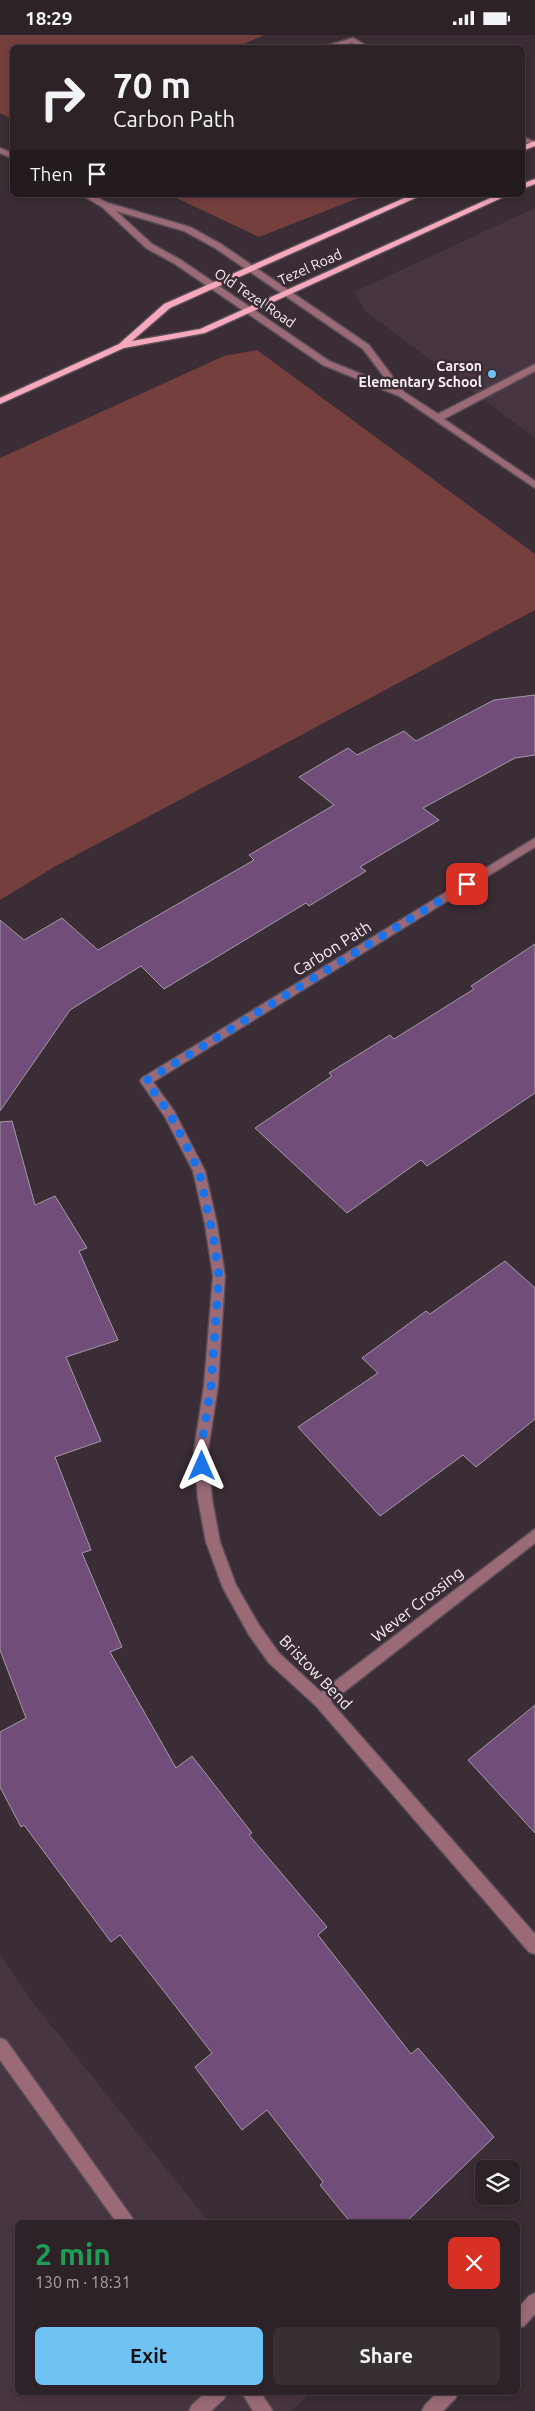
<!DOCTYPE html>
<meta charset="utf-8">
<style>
body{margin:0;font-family:Ubuntu,sans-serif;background:#382f34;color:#f1f3f6;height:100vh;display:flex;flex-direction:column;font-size:19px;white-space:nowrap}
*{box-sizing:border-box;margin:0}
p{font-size:16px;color:#a6a4a8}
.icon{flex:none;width:28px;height:28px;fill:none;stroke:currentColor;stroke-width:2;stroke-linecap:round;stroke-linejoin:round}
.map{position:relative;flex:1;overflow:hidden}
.details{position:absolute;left:15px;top:2185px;width:505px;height:175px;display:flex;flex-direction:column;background:#2c2228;border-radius:8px;box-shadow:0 2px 8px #0003,0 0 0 1px #483f45}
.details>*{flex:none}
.guide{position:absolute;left:10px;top:10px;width:515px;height:152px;border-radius:8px;box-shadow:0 2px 8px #0003,0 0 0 1px #483f45;background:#2c2228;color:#f1f3f6;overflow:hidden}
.fabs{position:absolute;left:475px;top:2125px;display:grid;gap:10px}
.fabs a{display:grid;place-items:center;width:45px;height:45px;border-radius:8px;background:#2c2228;box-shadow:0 2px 8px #0003,0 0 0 1px #483f45;font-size:25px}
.pin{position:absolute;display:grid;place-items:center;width:42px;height:42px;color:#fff;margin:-21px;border-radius:10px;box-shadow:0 2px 8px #0006}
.me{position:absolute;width:55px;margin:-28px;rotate:0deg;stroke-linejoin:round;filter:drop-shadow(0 0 4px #0008)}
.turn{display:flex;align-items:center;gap:18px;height:105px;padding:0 20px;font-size:22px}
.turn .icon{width:65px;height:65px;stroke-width:2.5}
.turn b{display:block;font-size:35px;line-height:42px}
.then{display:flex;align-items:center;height:48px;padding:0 20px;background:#0003;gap:10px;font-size:19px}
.round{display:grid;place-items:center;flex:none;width:52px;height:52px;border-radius:8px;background:#382f34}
.headline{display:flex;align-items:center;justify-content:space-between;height:85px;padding:0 20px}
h1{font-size:30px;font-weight:600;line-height:38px;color:#1e9e55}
.action{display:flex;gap:10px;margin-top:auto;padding:10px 20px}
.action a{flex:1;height:58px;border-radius:8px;background:#6fc2f4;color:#111;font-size:20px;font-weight:600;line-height:58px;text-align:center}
.action a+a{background:#382f34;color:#f1f3f6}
.status{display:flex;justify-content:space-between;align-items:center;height:35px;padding:0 25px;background:#2c2228;direction:ltr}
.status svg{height:14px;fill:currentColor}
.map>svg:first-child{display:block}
</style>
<div class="status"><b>18:29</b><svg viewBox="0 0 49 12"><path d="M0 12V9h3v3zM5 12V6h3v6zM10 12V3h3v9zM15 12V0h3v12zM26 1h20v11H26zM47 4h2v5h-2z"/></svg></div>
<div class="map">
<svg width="535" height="2376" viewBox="0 0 535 2376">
<rect width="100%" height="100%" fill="#3a2d35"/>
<g fill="#473541">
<polygon points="535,173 535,403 364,275 354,257"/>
<polygon points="0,1919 31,1965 209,2187 18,2188 18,2358 311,2358 291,2376 0,2376"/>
</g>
<g fill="#753f3e">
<polygon points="0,0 265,0 236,12 12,12 12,84 0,78"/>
<polygon points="170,160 366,160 259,202"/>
<polygon points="257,315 535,519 535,575 54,832 0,865 0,423 224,321"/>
</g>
<g fill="#714e79" stroke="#a59aa7">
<polygon points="535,660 535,720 515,723 423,773 439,785 360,832 366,836 309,871 306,868 164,954 141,931 70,975 0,1076 0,885 24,905 62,883 98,915 254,825 249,820 334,770 299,742 348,713 357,720 404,696 416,706 494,665"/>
<polygon points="535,909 535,1058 427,1131 421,1125 347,1178 255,1093 332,1041 329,1038 390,1000 394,1004 474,954 471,951"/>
<polygon points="12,1086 35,1170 55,1161 87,1213 79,1216 118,1305 66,1322 101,1406 55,1422 91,1515 82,1518 122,1612 110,1617 176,1733 192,1721 252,1798 249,1800 327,1892 318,1900 411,2019 418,2013 494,2102 405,2188 351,2188 320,2150 323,2147 267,2075 242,2095 195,2032 212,2018 120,1900 111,1907 24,1790 21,1792 0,1752 0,1697 26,1683 0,1615 0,1087"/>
<polygon points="505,1226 535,1253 535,1384 476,1432 463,1420 380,1481 298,1392 378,1338 362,1323 426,1276 430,1279"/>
<polygon points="535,1670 535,1798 468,1725"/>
</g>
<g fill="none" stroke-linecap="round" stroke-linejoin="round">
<defs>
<g id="minor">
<polygon points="353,3 369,12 360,12 352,8 333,12 322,12"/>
<polygon points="522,101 535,107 535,111 522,106"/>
<polygon points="0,113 12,118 12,123 0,118"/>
<path d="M82,160H92L108,168L190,192L221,209L369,310L404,357L438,379L535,329V336L444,384L535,446V453L399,361L323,330L175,229L146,213L102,172ZM116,176L184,196L215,213L363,314L391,351L329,326L181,225L152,209Z"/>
<polygon points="535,803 535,812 153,1047 174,1076 205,1136 217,1189 225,1241 218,1351 208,1415 212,1464 220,1507 236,1550 259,1590 279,1618 321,1657 535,1494 535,1508 331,1667 535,1899 535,1919 529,1917 316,1671 269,1628 249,1600 223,1553 206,1507 198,1464 194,1415 204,1351 213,1241 205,1189 193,1136 165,1082 140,1046 142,1043"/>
<polygon points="0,2003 6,2005 136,2188 117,2188 0,2025"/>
<polygon points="535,2258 535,2279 524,2291 518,2293 518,2273 529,2261"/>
<polygon points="205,2358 227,2358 224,2364 211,2376 189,2376 192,2370"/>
<polygon points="242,2358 261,2358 273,2376 253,2376"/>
<polygon points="437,2358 458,2358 455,2364 443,2376 422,2376 425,2370"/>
</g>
<g id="major">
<polygon points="535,106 535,111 522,116 522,111"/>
<polygon points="535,144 535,149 522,154 522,149"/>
<polygon points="411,160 422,160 170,273 132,306 200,294 497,160 508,160 205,298 124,313 0,369 0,363 119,309 164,269"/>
</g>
</defs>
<use href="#minor" stroke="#594c54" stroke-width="3"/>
<use href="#major" stroke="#594c54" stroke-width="3"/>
<use href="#minor" fill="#9a6a77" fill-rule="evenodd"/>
<use href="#major" fill="#f6a8bd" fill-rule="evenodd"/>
</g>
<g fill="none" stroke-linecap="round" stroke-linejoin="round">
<polyline stroke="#1a73e8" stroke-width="9" stroke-dasharray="0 16.2" points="202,1431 201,1415 211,1350 219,1241 214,1206 199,1136 170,1079 146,1046 467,849"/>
</g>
<circle fill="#6fc2f4" stroke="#3a2d35" stroke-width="2" cx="492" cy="339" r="5"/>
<g text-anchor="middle" stroke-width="5" stroke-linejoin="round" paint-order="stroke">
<g font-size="14" fill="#f9f0f6" stroke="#3a2d35">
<text transform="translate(310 232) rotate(-24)" y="5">Tezel Road</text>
<text transform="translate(255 263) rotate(34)" y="5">Old Tezel Road</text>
</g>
<g font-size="14" font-weight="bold" fill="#f9f0f6" stroke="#3a2d35" text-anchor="end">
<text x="482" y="336">Carson<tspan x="482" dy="16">Elementary School</tspan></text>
</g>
<g font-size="16" fill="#f9f0f6" stroke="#3a2d35">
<text transform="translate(332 913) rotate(-32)" y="6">Carbon Path</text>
<text transform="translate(417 1569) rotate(-38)" y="6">Wever Crossing</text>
<text transform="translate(316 1637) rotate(46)" y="6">Bristow Bend</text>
</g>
</g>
</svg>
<div class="fabs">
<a><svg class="icon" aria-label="layers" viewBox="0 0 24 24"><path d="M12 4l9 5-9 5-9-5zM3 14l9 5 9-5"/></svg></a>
</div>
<div class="pin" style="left:467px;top:849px;background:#d93025"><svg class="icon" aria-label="arrive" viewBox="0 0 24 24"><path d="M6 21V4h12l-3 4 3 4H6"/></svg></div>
<svg class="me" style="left:202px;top:1431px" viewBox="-20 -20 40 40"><path d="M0-17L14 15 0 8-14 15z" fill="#1a73e8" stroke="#fff" stroke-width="4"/></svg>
<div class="guide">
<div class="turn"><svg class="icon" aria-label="right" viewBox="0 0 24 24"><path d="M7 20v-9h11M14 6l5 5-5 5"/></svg><div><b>70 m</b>Carbon Path</div></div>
<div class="then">Then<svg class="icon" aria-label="arrive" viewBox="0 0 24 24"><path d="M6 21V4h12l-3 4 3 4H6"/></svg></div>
</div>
<section class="details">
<div class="headline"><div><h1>2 min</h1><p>130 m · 18:31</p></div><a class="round" style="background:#d93025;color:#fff"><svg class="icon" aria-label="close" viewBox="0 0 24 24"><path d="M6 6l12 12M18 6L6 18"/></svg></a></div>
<div class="action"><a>Exit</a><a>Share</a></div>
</section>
</div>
